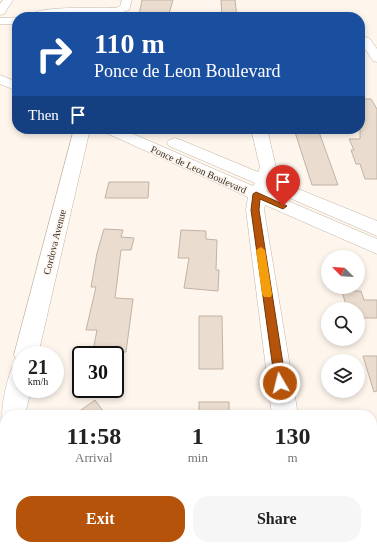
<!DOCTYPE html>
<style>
body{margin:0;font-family:Georgia,serif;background:#f6f6f6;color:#222;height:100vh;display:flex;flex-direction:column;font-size:15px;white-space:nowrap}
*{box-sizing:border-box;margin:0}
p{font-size:13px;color:#767676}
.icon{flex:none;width:22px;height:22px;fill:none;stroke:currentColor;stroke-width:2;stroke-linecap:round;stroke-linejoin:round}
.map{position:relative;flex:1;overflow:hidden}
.side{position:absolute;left:0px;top:410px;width:377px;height:140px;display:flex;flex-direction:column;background:#fff;border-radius:16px 16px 0 0;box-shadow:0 2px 6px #0003}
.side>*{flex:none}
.guide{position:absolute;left:12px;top:12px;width:353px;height:122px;border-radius:16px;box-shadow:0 2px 6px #0003;background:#1a4fa0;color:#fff;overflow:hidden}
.needle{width:26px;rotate:294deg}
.tools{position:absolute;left:321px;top:250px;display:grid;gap:8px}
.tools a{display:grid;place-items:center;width:44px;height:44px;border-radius:50%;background:#fff;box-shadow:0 2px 6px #0003;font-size:20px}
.speed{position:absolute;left:12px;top:346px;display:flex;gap:8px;font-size:20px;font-weight:700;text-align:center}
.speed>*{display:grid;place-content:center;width:52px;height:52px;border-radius:50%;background:#fff;box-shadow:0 2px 6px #0003;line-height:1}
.speed small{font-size:10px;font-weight:400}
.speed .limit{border:2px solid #111;border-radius:6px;background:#fff;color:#111}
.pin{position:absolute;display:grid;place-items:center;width:34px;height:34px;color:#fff;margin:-41px -17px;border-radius:50% 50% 50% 0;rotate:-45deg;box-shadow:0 0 4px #0007}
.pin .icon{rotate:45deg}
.me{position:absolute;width:44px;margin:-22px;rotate:352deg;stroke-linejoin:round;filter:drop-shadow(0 0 3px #0008)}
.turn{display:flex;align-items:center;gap:14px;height:84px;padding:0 16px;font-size:18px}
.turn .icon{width:52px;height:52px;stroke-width:2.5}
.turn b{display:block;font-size:28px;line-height:34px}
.then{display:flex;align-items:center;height:38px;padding:0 16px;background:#0003;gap:8px;font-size:15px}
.eta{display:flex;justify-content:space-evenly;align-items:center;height:68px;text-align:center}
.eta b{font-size:24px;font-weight:600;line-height:28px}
.button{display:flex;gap:8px;margin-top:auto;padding:8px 16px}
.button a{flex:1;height:46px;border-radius:16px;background:#b45309;color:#fff;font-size:16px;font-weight:600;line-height:46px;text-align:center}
.button a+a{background:#f6f6f6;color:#222}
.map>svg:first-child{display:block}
</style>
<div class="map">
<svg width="377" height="550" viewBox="0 0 377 550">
<rect width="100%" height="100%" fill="#fef5ec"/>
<g fill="#eadcce" stroke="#c1b3a5">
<polygon points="142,0 173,0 168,17 139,15"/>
<polygon points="221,0 235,0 237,17 222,17"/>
<polygon points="360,99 371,99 377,109 377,179 365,179 360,164 356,164 351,150 354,150 349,139 360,139"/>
<polygon points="294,129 316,129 317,132 319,132 338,185 312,185"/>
<polygon points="109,182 149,182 148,198 105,198"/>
<polygon points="104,229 123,230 121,237 134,238 131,250 121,250 115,298 133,299 126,352 93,351 97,330 86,330 96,287 91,287 97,253"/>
<polygon points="181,230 206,231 206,239 217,240 216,270 219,270 218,291 184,288 189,258 178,258"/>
<polygon points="342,291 361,291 364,300 377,300 377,318 358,318 358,309 347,309"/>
<polygon points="199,316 222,316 223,369 199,369"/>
<polygon points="363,356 377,356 377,391 374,392"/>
<polygon points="95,400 106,415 74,415"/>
<rect x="199" y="402" width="30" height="13"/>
</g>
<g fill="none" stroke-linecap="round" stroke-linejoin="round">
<defs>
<g id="minor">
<path d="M122,0H132L129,10L118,14H72L37,17L33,14C39,6 103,8 116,8L120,6Z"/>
<rect x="0" y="18" width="17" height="6"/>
<polygon points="366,37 370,39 377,49 377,62 373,61 360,41 362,39"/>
<polygon points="0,75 17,82 17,91 0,84"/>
<polygon points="74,129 90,129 38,355 21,355 21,364 17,362 14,355"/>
<polygon points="101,129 122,129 253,186 255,183 169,146 167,143 169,140 175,138 181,140 258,172 260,167 251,129 267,129 276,167 274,179 377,221 377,236 269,189 267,192 377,239 377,254 265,205 264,210 298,415 272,415 246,210 248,197 104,132"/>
<path d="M21,365V389H31L25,415H5V425L3,424C0,410 6,382 12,368Z"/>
<polygon points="5,427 5,501 0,500 0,429"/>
<polygon points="0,528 5,530 5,545 25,545 27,550 0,550"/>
</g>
<polygon id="major" points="3,0 13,0 4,14 0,15 0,4"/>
</defs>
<use href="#minor" stroke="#c2b5a7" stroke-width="1"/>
<use href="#major" stroke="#c2b5a7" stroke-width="1"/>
<use href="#minor" fill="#fff" fill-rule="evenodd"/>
<use href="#major" fill="#fff" fill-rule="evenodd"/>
</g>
<polygon fill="#b45309" stroke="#753606" points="256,192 287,206 283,209 260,199 259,210 286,383 284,387 280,388 277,387 275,383 251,210 253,194"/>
<polygon fill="#f59e0b" points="261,247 265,250 272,294 271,297 264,297 262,294 256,250"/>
<g text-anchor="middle" stroke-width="3" stroke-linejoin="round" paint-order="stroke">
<g font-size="10" fill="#37312c" stroke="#fef5ec">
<text transform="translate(199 169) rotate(24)" y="4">Ponce de Leon Boulevard</text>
<text transform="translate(54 242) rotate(-76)" y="4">Cordova Avenue</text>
</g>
</g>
</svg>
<div class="tools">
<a><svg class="needle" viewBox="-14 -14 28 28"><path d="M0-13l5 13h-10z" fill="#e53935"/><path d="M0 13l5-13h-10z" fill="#767676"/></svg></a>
<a><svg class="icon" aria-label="search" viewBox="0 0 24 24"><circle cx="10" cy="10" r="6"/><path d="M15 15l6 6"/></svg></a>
<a><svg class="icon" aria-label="layers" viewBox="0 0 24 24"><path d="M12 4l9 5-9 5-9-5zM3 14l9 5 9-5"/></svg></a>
</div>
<div class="speed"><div>21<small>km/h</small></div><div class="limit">30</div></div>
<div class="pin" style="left:283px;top:206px;background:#d93025"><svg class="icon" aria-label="arrive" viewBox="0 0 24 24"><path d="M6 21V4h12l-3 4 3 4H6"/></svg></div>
<svg class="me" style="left:280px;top:383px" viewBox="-20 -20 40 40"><circle r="17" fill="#b45309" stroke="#fff" stroke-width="3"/><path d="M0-11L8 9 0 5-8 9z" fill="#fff"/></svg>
<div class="guide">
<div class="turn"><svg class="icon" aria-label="right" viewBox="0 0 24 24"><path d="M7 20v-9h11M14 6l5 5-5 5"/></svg><div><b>110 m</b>Ponce de Leon Boulevard</div></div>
<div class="then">Then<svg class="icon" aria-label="arrive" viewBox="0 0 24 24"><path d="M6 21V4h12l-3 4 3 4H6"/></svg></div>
</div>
<section class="side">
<div class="eta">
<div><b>11:58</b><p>Arrival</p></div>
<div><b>1</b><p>min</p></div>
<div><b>130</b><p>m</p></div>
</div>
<div class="button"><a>Exit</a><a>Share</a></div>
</section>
</div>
